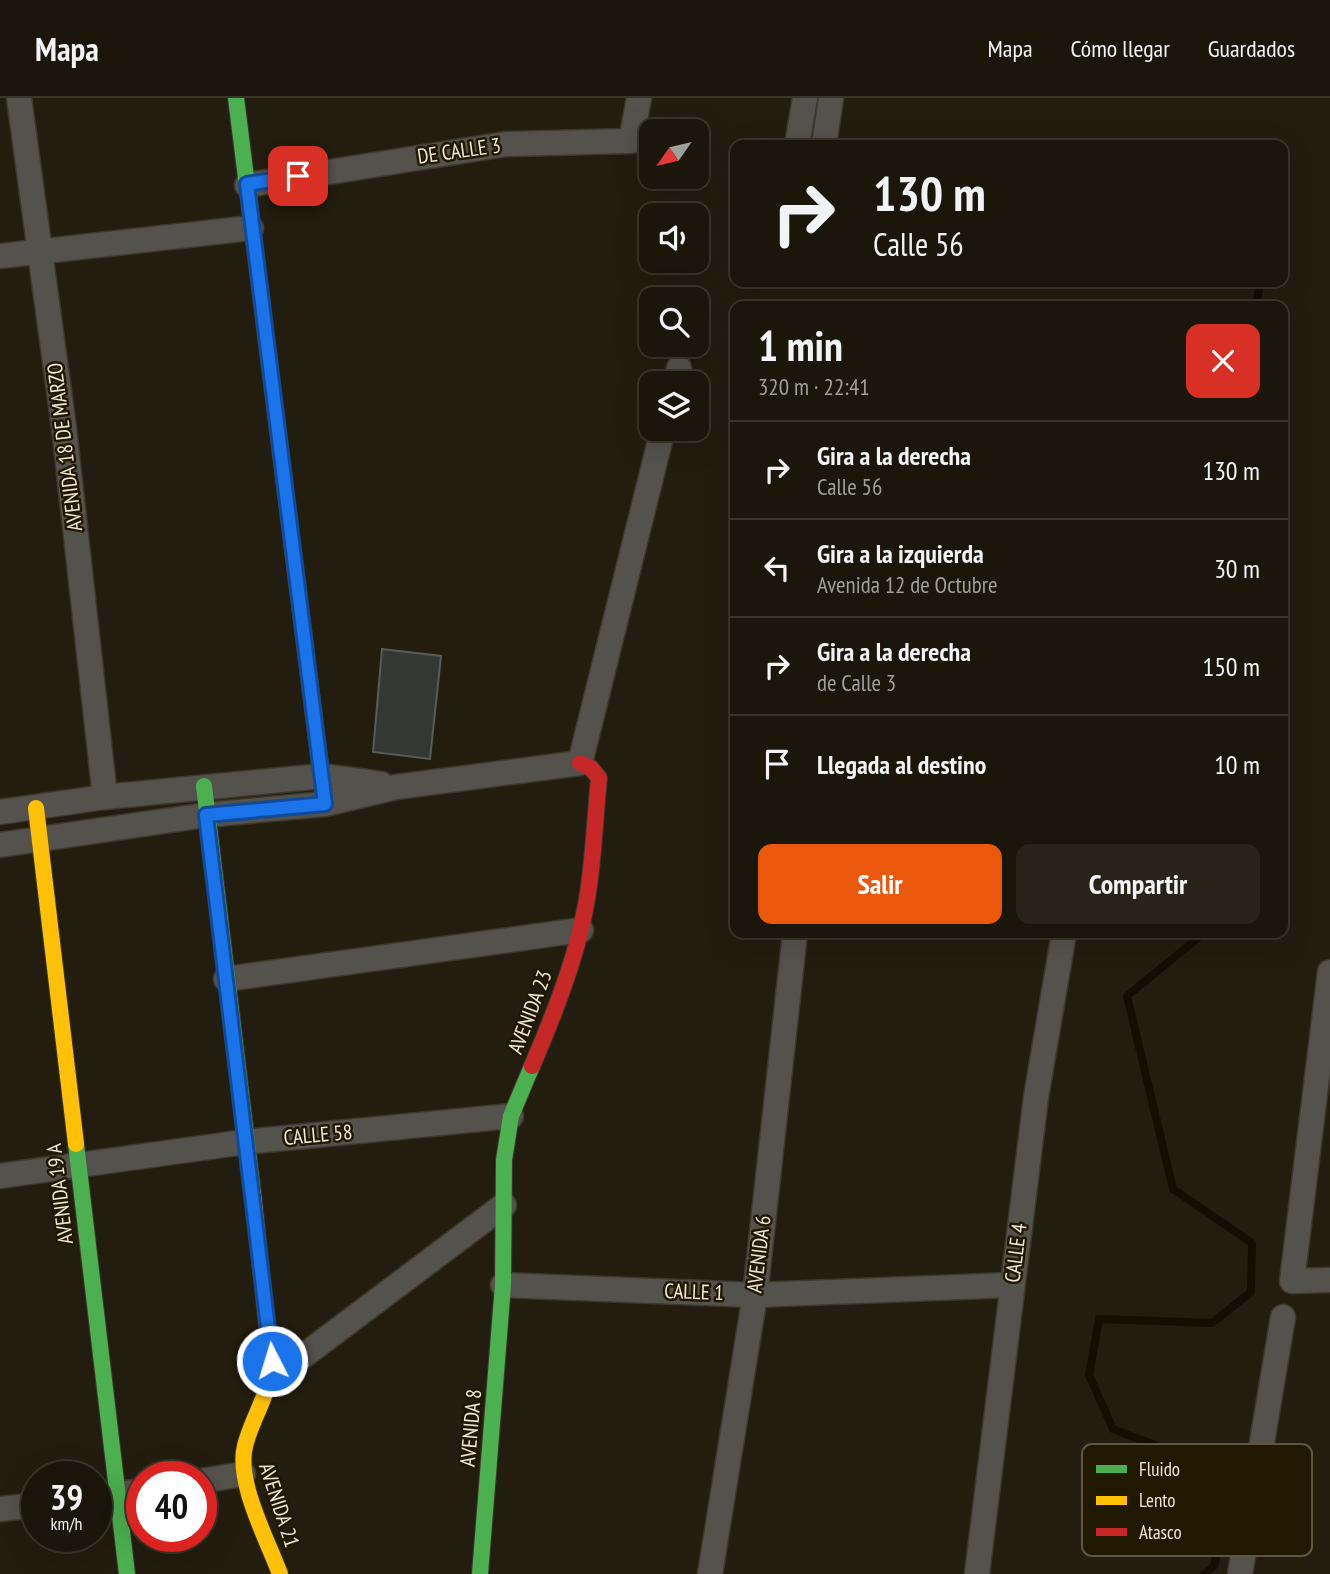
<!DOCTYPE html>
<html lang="es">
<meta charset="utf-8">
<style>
body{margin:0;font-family:"PT Sans Narrow",sans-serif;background:#272318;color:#f1f3f6;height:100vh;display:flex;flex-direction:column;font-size:26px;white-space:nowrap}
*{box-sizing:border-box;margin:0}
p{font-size:23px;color:#9f9f9c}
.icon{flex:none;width:38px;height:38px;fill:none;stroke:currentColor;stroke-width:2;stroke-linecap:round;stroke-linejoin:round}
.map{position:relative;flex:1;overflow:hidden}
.panel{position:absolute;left:730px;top:203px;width:558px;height:637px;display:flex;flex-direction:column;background:#1a160a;border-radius:14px;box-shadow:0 7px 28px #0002,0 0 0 2px #38352b}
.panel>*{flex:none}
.hud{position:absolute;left:730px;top:42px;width:558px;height:147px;border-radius:14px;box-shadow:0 7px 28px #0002,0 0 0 2px #38352b;background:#1a160a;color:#f1f3f6;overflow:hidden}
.needle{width:46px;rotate:236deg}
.fabs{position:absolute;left:639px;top:21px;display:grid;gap:14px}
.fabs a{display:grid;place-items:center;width:70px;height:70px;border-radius:14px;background:#1a160a;box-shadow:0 7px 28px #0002,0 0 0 2px #38352b;font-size:35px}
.speed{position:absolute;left:21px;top:1363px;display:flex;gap:14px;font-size:35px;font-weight:700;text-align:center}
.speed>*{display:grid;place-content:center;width:91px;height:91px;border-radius:50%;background:#1a160a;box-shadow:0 7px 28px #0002,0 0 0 2px #38352b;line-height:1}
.speed small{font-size:18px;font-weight:400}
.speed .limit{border:10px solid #d22;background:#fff;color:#111}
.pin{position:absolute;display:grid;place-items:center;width:60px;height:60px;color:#fff;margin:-30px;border-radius:14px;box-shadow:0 4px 10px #0006}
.me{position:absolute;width:77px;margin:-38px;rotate:355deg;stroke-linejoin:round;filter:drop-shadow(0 0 5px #0008)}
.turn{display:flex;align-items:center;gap:24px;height:147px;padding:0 28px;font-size:32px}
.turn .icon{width:91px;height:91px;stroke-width:2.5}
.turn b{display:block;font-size:49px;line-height:60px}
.round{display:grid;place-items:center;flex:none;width:74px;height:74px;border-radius:14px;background:#272318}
.head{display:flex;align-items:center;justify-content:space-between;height:119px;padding:0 28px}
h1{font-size:42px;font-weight:700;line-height:52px}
.button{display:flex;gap:14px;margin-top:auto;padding:14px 28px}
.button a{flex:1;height:80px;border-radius:14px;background:#ea580c;color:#fff;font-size:28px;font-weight:700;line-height:80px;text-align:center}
.button a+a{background:#272318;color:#f1f3f6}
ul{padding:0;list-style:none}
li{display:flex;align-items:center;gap:21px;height:98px;padding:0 28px;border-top:2px solid #38352b}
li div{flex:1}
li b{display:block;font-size:26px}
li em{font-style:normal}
header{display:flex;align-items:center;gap:42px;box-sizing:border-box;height:98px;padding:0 35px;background:#1a160a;border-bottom:2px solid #38352b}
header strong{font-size:33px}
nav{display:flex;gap:38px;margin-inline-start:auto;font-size:24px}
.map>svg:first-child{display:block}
</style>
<header>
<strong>Mapa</strong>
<nav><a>Mapa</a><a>Cómo llegar</a><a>Guardados</a></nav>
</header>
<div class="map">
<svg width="1330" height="1476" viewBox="0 0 1330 1476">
<rect width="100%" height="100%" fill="#221d0e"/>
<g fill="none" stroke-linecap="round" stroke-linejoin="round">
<g stroke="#130e01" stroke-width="8">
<polyline points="1255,208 1261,184"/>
<polyline points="1204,1476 1214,1468 1233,1377 1113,1331 1089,1277 1099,1221 1212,1225 1251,1194 1252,1145 1173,1091 1127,898 1204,835"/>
</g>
</g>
<polygon fill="#343834" stroke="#585c58" stroke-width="2" points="382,551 441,558 430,661 373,654"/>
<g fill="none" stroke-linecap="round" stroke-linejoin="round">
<defs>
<g id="street">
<polyline points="19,0 64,330 105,699"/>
<polyline points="797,47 805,0"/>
<polyline points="824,47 831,0"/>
<polyline points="247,87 506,46 631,43 639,0"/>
<polyline points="0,158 251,130"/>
<polyline points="675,285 679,270"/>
<polyline points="0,714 105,699 322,678 381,686"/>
<polyline points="0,747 206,717 325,706 396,689 580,665 663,331"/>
<polyline points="1330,874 1292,1183 1330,1182"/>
<polyline points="226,881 581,832"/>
<polyline points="0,1078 245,1044 511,1018"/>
<polyline points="503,1187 755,1197 1012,1187"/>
<polyline points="270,1283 504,1107"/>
<polyline points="201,1383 243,1376"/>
<polyline points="96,1399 142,1393"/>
<polyline points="0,1411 37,1407"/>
<polyline points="710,1476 755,1197 795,835"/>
<polyline points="977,1476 1036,999 1064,835"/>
<polyline points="1240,1476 1283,1219"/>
</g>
<g id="fast">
<polyline points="236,0 292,446"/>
<polyline points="204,688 253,1096"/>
<polyline points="76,1046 127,1476"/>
<polyline points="480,1476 503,1187 504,1062 511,1018 532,968"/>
</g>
<g id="slow">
<polyline points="292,446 325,706"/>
<polyline points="36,710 76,1046"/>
<path d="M253,1096L271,1266C270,1297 252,1319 245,1348C236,1384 267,1441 280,1476"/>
</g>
<path id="jam" d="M532,968C551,924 570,877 581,830C593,782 594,730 599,680L591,670L580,665"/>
</defs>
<use href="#street" stroke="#3d382c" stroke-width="27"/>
<use href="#fast" stroke="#3d382c" stroke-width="18"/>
<use href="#slow" stroke="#3d382c" stroke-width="18"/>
<use href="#jam" stroke="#3d382c" stroke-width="18"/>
<use href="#street" stroke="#54524c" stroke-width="24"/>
<use href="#fast" stroke="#4caf50" stroke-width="16"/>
<use href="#slow" stroke="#ffc107" stroke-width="16"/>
<use href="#jam" stroke="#c62828" stroke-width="16"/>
</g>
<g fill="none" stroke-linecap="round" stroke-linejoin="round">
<defs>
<polyline id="route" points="272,1263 206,717 325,706 247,86 298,78"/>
</defs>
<use href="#route" stroke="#114b97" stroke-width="18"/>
<use href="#route" stroke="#1a73e8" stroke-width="12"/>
</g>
<g text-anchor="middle" stroke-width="5" stroke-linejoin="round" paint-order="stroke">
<g font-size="21" fill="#ede7d7" stroke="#211800">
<text transform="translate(459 53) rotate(-8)" y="7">DE CALLE 3</text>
<text transform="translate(65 349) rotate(-97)" y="7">AVENIDA 18 DE MARZO</text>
<text transform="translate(530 914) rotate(-69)" y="7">AVENIDA 23</text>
<text transform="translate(318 1037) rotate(-5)" y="7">CALLE 58</text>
<text transform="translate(60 1096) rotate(-97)" y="7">AVENIDA 19 A</text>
<text transform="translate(1016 1155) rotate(-83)" y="7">CALLE 4</text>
<text transform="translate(759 1156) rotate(-83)" y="7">AVENIDA 6</text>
<text transform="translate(694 1194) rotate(2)" y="7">CALLE 1</text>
<text transform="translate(471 1330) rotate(-85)" y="7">AVENIDA 8</text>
<text transform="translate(279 1407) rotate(72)" y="7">AVENIDA 21</text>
</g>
</g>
<rect x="1082" y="1346" width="230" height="112" rx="10" fill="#211800" stroke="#5e5640" stroke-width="2"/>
<rect x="1096" y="1367" width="31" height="8" fill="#4caf50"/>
<rect x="1096" y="1398" width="31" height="9" fill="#ffc107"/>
<rect x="1096" y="1430" width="31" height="8" fill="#c62828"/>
<g font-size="19" fill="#ede7d7">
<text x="1139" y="1378">Fluido</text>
<text x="1139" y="1409">Lento</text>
<text x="1139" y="1441">Atasco</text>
</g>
</svg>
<div class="fabs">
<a><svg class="needle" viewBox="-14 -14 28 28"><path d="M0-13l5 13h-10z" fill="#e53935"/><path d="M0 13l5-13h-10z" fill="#9f9f9c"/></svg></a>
<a><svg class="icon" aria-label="sound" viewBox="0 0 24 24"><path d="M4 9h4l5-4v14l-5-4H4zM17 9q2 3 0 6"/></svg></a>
<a><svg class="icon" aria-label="search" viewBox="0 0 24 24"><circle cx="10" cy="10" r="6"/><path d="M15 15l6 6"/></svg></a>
<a><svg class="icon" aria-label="layers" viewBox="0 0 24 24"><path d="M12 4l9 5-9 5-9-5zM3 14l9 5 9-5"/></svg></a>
</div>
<div class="speed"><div>39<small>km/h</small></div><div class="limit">40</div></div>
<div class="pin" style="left:298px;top:78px;background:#d93025"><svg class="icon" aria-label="arrive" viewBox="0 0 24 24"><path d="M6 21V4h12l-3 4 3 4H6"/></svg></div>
<svg class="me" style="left:272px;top:1263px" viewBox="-20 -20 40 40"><circle r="17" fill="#1a73e8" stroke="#fff" stroke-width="3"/><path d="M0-11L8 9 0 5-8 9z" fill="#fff"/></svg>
<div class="hud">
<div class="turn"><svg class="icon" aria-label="right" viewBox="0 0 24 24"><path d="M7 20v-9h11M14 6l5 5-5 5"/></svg><div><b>130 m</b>Calle 56</div></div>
</div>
<section class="panel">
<div class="head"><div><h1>1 min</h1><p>320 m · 22:41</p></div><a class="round" style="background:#d93025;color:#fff"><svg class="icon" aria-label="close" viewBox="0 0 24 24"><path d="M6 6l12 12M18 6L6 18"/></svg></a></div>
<ul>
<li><svg class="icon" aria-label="right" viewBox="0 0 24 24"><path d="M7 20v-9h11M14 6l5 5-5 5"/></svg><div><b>Gira a la derecha</b><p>Calle 56</p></div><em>130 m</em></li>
<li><svg class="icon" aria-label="left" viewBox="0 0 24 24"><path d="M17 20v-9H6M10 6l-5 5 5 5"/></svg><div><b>Gira a la izquierda</b><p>Avenida 12 de Octubre</p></div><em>30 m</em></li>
<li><svg class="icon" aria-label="right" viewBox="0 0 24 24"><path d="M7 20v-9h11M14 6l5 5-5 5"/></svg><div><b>Gira a la derecha</b><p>de Calle 3</p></div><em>150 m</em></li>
<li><svg class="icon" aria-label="arrive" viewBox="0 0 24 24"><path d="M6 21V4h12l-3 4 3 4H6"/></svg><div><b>Llegada al destino</b></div><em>10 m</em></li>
</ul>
<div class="button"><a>Salir</a><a>Compartir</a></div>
</section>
</div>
